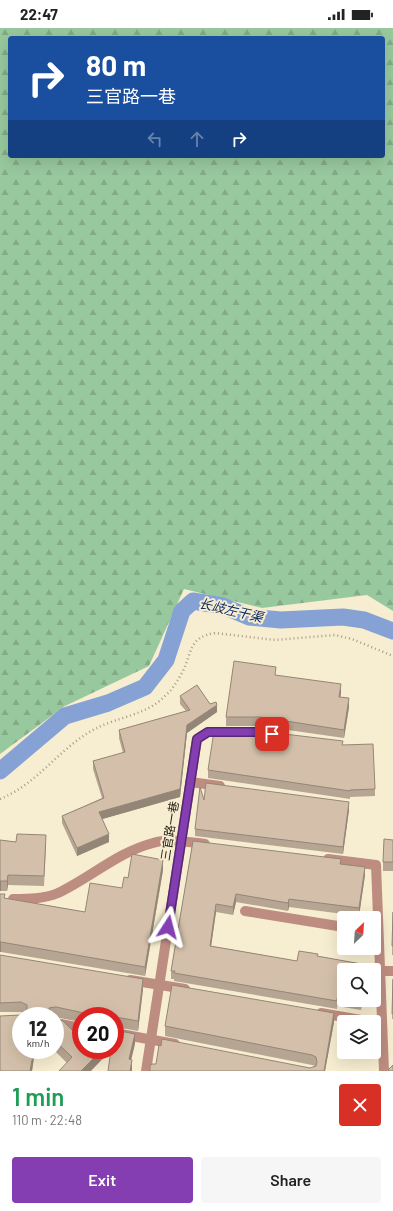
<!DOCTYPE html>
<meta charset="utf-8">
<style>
body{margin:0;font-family:Barlow,"Noto Sans SC",sans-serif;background:#f6f6f6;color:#222;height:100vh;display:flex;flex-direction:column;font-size:15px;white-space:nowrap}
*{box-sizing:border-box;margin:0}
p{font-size:13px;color:#767676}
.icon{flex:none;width:22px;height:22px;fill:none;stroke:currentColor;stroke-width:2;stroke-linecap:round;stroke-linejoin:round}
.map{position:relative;height:1043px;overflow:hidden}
.side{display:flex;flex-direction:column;background:#fff;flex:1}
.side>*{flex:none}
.banner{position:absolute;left:8px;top:8px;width:377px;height:122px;border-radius:4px;box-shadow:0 4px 16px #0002;background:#1a4fa0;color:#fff;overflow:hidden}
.needle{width:26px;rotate:25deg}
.fabs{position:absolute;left:337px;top:883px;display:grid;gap:8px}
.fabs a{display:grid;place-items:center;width:44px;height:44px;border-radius:4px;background:#fff;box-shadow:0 4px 16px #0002;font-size:20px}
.speed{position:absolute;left:12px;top:979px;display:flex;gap:8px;font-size:20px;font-weight:700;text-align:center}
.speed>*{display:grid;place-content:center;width:52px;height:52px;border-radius:50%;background:#fff;box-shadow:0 4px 16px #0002;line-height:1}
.speed small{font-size:10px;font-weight:400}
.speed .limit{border:6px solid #d22;background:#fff;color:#111}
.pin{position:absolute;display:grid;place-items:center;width:34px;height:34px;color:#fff;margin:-17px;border-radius:8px;box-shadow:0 2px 6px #0006}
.me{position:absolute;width:44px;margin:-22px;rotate:9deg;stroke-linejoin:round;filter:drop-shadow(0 0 3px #0008)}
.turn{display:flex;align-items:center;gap:14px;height:84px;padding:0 12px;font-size:18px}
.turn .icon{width:52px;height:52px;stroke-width:2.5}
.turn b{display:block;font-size:28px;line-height:34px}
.lanes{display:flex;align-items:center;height:38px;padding:0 12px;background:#0003;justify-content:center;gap:20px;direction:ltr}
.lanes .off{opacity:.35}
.round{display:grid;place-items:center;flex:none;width:42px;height:42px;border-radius:4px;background:#f6f6f6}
.overview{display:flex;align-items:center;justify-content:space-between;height:68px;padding:0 12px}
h1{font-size:24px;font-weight:600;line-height:30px;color:#1e9e55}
.cta{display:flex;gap:8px;margin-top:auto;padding:8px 12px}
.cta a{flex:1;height:46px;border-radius:4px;background:#843eb1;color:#fff;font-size:16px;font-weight:600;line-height:46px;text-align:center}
.cta a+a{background:#f6f6f6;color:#222}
.status{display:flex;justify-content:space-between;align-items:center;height:28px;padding:0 20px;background:#fff;direction:ltr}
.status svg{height:11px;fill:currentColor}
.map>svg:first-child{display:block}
</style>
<div class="status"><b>22:47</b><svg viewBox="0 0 49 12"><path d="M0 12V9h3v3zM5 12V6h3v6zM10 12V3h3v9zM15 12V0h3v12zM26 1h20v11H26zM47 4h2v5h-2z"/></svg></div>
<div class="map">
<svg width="393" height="1043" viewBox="0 0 393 1043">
<defs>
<pattern id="forest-firs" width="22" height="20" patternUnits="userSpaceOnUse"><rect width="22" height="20" fill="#98c89d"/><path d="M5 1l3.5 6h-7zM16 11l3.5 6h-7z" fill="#83ab86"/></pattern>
</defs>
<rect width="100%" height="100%" fill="#f7edd1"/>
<path fill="url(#forest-firs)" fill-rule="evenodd" d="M0,0H393V583L367,567L262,580L184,561L149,638L65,678L0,726ZM10,10H383V128H10Z"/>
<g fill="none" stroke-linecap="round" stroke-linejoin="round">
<polyline stroke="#86a2d4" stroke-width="17" points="0,743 65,688 108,675 145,659 166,632 182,583 193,573 223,578 249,589 281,592 343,589 364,592 393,603"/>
<path stroke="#a69e89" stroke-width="2.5" stroke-dasharray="1 3" stroke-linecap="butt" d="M0,771C38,756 60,719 95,701C117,689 147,687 165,668C173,661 178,652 183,643C192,624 189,609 215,605L275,612L335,607L352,611L393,628"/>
<g stroke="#be8d81" stroke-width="10">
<polyline points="190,754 220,758"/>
<polyline points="328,831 376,837 384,1043"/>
<path d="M13,871C28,871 44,871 58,865C90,850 118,824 153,815C169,810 189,814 205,816"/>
<polyline points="245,883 344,899"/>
<polyline points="380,943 393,943"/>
<polyline points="130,952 185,961"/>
<polyline points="321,985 372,994"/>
<polyline points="55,995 81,1000"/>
<polyline points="115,1005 175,1016"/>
<polyline points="146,1043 197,711 208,704 227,704"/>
</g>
</g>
<g fill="#b6a592">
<polygon points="276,647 341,665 340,669 349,679 344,710 260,698 226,698 226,689"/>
<polygon points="180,668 210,676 217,684 187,705 180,769 102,791 109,814 77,828 62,795 62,788 102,770 93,741 93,733 123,725 119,710 119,702 186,683 180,676"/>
<polygon points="343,717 375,761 375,768 350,769 350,771 208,750 208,742"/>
<polygon points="204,772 349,782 343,826 195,808 195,801"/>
<polygon points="0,812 16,814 46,817 44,858 8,857 7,863 1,863"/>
<polygon points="393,812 393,843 383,843 383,834"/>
<polygon points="193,813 341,836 365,847 359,888 289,879 288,883 236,874 233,887 216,884 211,918 297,933 318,929 367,942 344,942 344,972 362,972 361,982 337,978 337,981 174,953 174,951 171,951 171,943"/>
<polygon points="163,842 145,948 1,924 0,924 0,866 5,870 85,884 122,860 128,850"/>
<polygon points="393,884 393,927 392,927"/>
<polygon points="0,927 143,961 138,1003 116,999 115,988 81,988 81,994 55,989 55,988 21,988 35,1022 32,1043 0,1043 21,987 24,985 21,984 0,984"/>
<polygon points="393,951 393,991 392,991"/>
<polygon points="55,991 94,1023 135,1016 67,1035 54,1022 55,1022"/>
<polygon points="334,994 325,1043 156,1036 310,1040 315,1038 312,1037 165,1008 165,998"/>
</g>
<g fill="#948677">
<polygon points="341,656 341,665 339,678 339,669"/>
<polygon points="349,670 349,679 344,710 344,702"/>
<polygon points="217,677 217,684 187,705 180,769 99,792 99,784 187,697"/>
<polygon points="349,774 349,782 343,826 343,819"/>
<polygon points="109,806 109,814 77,828 77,820"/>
<polygon points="163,832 163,842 145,948 145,939"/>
<polygon points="365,839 365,847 359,888 359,880"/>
<polygon points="8,847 8,857 7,863 7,853"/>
<rect x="0" y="853" width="1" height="10"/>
<polygon points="236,866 236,874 233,887 233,879"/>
<polygon points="289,871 289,879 288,883 288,875"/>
<polygon points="216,876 216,884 210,926 210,918"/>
<rect x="0" y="914" width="1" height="10"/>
<polygon points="143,951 143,961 138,1003 138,993"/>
<polygon points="361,972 362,972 361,982"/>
<polygon points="334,985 334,994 325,1043 324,1043"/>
<rect x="115" y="989" width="1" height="10"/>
<polygon points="135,1006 135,1016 129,1041 129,1031"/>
<polygon points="34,1022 35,1022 32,1043 30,1043"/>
<polygon points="102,1022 111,1022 91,1043 81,1043"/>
<polygon points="132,1032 132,1043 130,1043"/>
</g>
<g fill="#d4c0aa" stroke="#948677">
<polygon points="234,633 276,639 275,647 341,656 339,669 349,670 344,702 260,689 226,689"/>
<polygon points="197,657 210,676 216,674 217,677 187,697 180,761 99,784 109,806 77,820 62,788 104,770 93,733 125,724 119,702 190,682 180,668"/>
<polygon points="214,703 259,703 343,713 342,717 373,716 375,761 350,762 350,763 208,742"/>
<polygon points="206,755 349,774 343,819 195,801 200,759 204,772"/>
<polygon points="17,806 46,807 44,848 8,847 7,853 0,853 0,812 16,814"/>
<polygon points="384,811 393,812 393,834 383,834"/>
<polygon points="193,813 341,831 340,836 365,839 359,880 289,871 288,875 236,866 233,879 216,876 210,918 297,933 299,923 318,926 317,928 367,937 366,942 344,942 344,972 337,970 337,973 174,945 175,943 171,943"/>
<polygon points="132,826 163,832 145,939 1,914 0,914 0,866 5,866 4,870 85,884 90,855 122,860 124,849 128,850"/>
<polygon points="393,884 393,918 392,918"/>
<polygon points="0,927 143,951 138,993 115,989 115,988 98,988 56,979 49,980 50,988 21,988 21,1022 34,1022 30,1043 0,1043 0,988 21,987 27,983 27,977 21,974 0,975"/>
<polygon points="393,951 393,986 392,986"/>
<polygon points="172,957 334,985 324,1043 150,1043 150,1038 152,1036 156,1036 159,1017 161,1018 162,1011 310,1040 316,1038 317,1034 316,1029 312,1027 165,998"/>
<polygon points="346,972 361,972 361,974"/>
<polygon points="55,991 63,993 81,1011 81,1022 92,1022 94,1023 94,1022 102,1022 81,1043 59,1043 72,1029 55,1013"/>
<polygon points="115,1002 135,1006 129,1031 132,1032 130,1043 108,1043 111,1022 115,1022"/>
<polygon points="393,1037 393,1043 390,1043 388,1042"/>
</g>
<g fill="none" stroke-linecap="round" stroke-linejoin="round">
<defs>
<polyline id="route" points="168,899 197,711 208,704 259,704 272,706"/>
</defs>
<use href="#route" stroke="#562873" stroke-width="10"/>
<use href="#route" stroke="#843eb1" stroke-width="7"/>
</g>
<g text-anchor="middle" stroke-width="4" stroke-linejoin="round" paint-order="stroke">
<g font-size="12" fill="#1e1a10" stroke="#f7edd1">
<text transform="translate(170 803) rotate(-81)" y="4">三官路一巷</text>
</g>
<g font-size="13" font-style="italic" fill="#0d2a65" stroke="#f7edd1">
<text transform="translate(231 582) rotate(13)" y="5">长歧左干渠</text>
</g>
</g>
</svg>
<div class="fabs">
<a><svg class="needle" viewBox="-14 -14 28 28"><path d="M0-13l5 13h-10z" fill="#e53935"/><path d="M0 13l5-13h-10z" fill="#767676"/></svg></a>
<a><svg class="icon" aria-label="search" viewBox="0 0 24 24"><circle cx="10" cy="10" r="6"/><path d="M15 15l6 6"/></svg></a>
<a><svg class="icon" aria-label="layers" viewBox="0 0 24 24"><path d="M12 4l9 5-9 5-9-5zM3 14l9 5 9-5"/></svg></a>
</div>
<div class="speed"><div>12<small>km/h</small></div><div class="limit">20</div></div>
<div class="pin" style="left:272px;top:706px;background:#d93025"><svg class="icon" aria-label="arrive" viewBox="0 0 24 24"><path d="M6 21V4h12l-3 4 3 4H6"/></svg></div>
<svg class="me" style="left:168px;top:899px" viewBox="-20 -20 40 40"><path d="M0-17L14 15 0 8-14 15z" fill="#843eb1" stroke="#fff" stroke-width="4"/></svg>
<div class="banner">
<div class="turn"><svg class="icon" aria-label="right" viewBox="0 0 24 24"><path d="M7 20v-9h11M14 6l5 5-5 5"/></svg><div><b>80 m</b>三官路一巷</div></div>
<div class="lanes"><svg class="icon off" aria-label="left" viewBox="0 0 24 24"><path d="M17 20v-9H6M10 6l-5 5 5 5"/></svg><svg class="icon off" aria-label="ahead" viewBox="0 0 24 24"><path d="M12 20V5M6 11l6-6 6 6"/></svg><svg class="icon" aria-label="right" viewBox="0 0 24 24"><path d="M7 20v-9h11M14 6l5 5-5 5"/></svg></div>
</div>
</div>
<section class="side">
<div class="overview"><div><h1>1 min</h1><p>110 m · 22:48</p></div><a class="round" style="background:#d93025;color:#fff"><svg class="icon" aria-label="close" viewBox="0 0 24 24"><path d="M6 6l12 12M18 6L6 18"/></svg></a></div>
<div class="cta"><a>Exit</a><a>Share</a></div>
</section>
